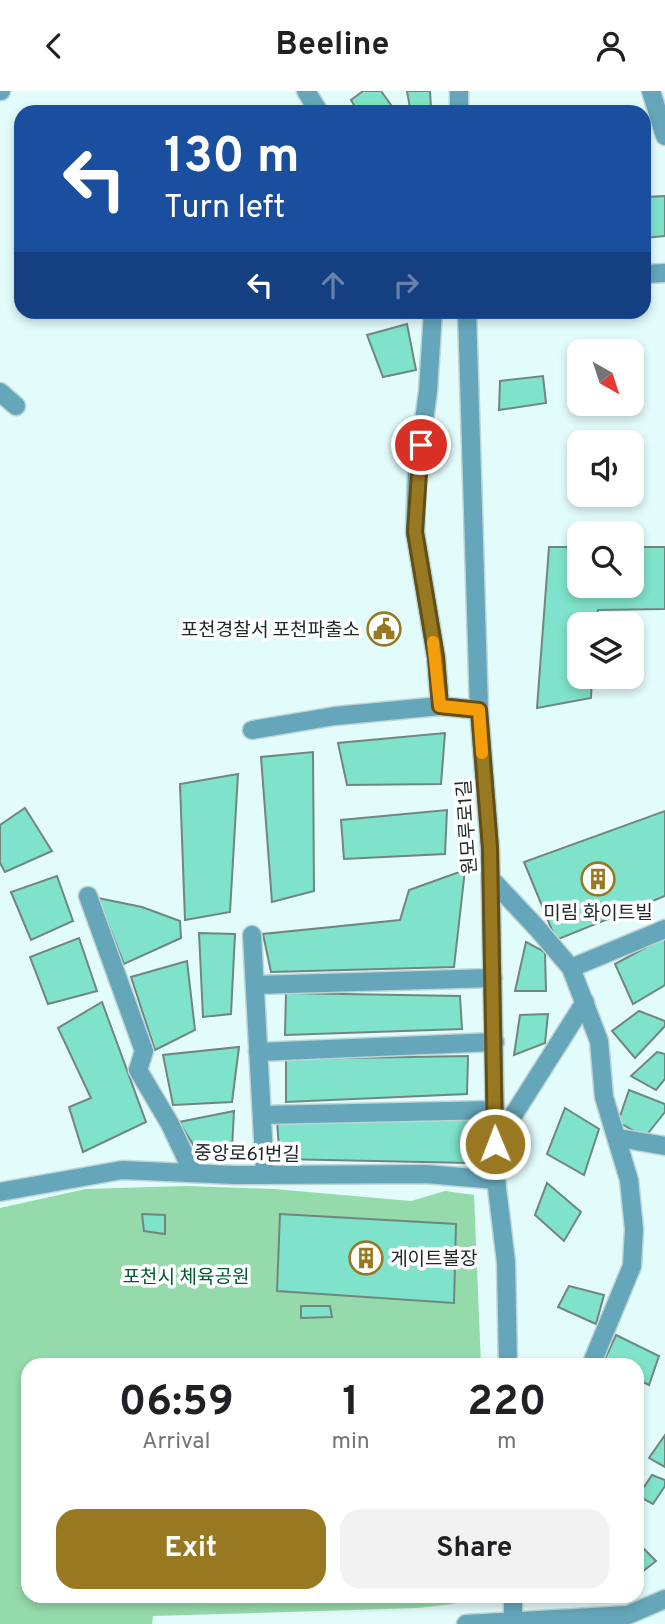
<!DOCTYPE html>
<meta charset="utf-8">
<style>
body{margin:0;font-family:Overpass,"Noto Sans KR",sans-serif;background:#f2f2f2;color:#202124;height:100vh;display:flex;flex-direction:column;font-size:26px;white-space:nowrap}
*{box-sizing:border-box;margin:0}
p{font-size:23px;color:#757577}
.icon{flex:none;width:38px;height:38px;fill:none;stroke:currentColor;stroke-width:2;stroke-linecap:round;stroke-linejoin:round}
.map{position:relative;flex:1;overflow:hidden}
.drawer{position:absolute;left:21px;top:1267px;width:623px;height:245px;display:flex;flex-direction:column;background:#fff;border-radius:21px;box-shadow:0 4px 10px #0003}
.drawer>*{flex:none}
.banner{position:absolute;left:14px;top:14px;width:637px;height:214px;border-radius:21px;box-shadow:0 4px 10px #0003;background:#1a4fa0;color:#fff;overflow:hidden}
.needle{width:46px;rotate:141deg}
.buttons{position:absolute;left:567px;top:248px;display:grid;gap:14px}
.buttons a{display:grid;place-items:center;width:77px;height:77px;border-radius:14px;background:#fff;box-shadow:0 4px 10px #0003;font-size:35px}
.pin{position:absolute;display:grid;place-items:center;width:60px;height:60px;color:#fff;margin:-30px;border:4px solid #fff;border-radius:50%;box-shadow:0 2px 7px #0007}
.me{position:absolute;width:77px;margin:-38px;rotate:359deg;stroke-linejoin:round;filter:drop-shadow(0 0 5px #0008)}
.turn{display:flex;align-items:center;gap:24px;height:147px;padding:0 35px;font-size:32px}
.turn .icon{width:91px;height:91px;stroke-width:2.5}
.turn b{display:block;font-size:49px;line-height:60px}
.lanes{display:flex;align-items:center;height:66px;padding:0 35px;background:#0003;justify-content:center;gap:35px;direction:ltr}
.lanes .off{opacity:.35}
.eta{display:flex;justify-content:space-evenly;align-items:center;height:119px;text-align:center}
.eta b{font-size:42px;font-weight:700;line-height:49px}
.cta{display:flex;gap:14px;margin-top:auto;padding:14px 35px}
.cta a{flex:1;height:80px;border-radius:21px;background:#987922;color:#fff;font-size:28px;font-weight:700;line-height:80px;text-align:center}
.cta a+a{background:#f2f2f2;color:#202124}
header{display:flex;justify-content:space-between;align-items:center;height:91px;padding:0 35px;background:#fff;font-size:32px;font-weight:700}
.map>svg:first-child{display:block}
</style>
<header><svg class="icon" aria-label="back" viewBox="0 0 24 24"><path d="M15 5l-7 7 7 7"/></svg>Beeline<svg class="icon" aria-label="person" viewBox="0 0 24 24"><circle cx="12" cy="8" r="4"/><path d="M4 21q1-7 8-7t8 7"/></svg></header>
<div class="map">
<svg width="665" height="1533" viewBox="0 0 665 1533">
<rect width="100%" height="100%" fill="#e2fbfb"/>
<polygon fill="#95daaa" points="186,1095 274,1098 411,1110 445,1100 474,1104 481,1274 28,1274 28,1505 468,1505 453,1513 418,1517 153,1525 152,1533 0,1533 0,1117 86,1098"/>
<g fill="#7fe2ca" stroke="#728680" stroke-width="2">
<polygon points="363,0 381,0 396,21 358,21 351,9"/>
<polygon points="407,0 430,0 431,17 410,17"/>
<polygon points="665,105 665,145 644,147 644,106"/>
<polygon points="407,233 416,279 383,286 367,244"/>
<polygon points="543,285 546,312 499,319 500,290"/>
<polygon points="549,456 579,456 579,495 632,495 632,456 665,456 665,518 598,519 597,534 579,534 579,586 592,586 591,607 537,617"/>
<polygon points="445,642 441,693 347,694 338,652"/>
<polygon points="313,661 314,800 272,811 261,666"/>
<polygon points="238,683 230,821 185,829 180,693"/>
<polygon points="25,717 52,760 5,781 0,772 0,734"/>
<polygon points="447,719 445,763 344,768 341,729"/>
<polygon points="665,720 665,805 556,849 524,771"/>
<polygon points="465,779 454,876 271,881 263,843 400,829 409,799"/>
<polygon points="57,785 73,830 31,849 11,801"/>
<polygon points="98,807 142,816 180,830 181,847 124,873"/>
<polygon points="199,842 235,843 231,923 203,926"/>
<polygon points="665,846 665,894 633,913 615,873"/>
<polygon points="79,847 97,900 48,913 30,866"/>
<polygon points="526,851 545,861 546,900 515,900"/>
<polygon points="187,870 195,939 155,959 131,886"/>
<polygon points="286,902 460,905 462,938 285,944"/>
<polygon points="102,911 146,1031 83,1061 69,1016 91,1007 58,937"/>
<polygon points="639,920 665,930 665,935 635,967 612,940"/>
<polygon points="548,923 545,952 514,964 520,924"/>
<polygon points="239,956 232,1011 173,1014 163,964"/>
<polygon points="657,961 665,963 665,988 656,999 631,985"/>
<polygon points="468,965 467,1003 286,1011 286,968"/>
<polygon points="629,999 665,1013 665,1021 645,1046 618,1031"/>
<polygon points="565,1017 599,1038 584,1084 547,1063"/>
<polygon points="234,1020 232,1058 199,1063 179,1031"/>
<polygon points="471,1028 470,1072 280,1068 277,1031"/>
<polygon points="547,1092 581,1121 564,1150 535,1124"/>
<polygon points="142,1123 165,1124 165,1143 144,1140"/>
<polygon points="280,1123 456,1133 454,1212 277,1200"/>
<polygon points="569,1195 604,1204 596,1233 558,1216"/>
<polygon points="301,1215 330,1215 332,1226 301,1227"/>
<polygon points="616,1244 659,1265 649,1294 637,1288 637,1274 603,1272"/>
<polygon points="665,1344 665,1376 649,1367"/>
<polygon points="652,1384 665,1389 665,1395 653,1413 638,1405"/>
<polygon points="637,1451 656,1470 637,1485"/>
</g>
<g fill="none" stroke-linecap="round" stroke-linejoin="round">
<defs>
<g id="minor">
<polyline points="0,0 1,0"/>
<polyline points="306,0 319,21"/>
<polyline points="459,0 459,21"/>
<polyline points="651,0 665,45"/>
<polyline points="644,183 665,182"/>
<polyline points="433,220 428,300 417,381 415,441 436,566 440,615 479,619"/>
<polyline points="467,220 479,619 490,757 496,1089 506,1171 508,1274"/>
<polyline points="0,301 16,315"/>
<polyline points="252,639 335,625 440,615"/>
<polyline points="491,788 537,837 571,877 599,950 604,1006 629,1089 634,1138 632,1175 591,1274"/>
<polyline points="88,805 144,960 138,979 170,1033 193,1082"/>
<polyline points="252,844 265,1084"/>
<polyline points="571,877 665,838"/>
<polyline points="255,894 493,887"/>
<polyline points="258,961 495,951"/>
<polyline points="262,1024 495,1019"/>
<polyline points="619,1047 665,1055"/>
<polyline points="495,1053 585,911"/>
<polyline points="0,1101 122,1079 235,1084 426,1083 496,1089"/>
<polyline points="513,1505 513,1530"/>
<polyline points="466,1533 628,1524 665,1508"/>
</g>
</defs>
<use href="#minor" stroke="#bfd5d5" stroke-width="21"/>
<use href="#minor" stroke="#65a6ba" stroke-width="18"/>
</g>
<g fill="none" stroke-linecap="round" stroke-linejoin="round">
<defs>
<polyline id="route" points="421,354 415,441 436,566 440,615 479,619 490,757 495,1053"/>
</defs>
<use href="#route" stroke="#634f16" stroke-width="18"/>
<use href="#route" stroke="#987922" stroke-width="12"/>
<polyline stroke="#f59e0b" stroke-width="12" points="433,551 440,615 479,619 482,662"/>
</g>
<defs>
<symbol id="civic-ring" viewBox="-11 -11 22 22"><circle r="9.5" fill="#fff" stroke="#987922" stroke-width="1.5"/><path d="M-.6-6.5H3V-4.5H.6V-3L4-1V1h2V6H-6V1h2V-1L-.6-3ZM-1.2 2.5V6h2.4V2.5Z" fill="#987922"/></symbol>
<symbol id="building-ring" viewBox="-11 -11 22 22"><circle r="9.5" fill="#fff" stroke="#987922" stroke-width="1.5"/><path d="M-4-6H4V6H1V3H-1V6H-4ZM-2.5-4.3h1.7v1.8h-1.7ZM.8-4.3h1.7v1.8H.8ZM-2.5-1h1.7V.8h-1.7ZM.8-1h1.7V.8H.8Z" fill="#987922"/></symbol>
</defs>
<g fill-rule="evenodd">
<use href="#civic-ring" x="365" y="519" width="38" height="38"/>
<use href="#building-ring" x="579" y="769" width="38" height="38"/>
<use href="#building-ring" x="347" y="1148" width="38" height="38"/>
</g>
<g text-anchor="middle" stroke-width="7" stroke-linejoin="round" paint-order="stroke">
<g font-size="19" fill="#202a2a" stroke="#fff" text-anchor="end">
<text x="360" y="545">포천경찰서 포천파출소</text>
<text x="598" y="828" text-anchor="middle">미림 화이트빌</text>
<text x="390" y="1174" text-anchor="start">게이트볼장</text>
</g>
<g font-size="19" fill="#202a2a" stroke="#fff">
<text transform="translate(466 736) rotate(-94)" y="7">원모루로1길</text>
<text transform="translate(247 1062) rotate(1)" y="7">중앙로61번길</text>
</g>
<g font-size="19" fill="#005b2f" stroke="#fff">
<text x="186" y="1192">포천시 체육공원</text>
</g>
</g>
</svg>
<div class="buttons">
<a><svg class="needle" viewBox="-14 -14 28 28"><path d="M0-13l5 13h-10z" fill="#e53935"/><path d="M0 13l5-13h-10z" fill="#757577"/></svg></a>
<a><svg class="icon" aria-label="sound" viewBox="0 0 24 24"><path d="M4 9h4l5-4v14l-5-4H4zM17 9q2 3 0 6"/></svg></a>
<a><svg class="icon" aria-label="search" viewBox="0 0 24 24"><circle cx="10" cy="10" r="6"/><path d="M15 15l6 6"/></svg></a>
<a><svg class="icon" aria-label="layers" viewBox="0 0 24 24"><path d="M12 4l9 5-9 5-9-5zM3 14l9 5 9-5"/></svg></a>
</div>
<div class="pin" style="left:421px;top:354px;background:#d93025"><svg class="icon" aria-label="arrive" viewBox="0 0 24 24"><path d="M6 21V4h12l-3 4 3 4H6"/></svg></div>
<svg class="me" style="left:495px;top:1053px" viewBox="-20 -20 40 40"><circle r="17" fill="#987922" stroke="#fff" stroke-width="3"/><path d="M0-11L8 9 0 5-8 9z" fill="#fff"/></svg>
<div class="banner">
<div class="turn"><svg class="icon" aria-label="left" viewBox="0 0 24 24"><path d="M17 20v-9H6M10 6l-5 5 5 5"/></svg><div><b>130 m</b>Turn left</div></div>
<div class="lanes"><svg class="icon" aria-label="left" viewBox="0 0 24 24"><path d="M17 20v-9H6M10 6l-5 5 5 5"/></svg><svg class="icon off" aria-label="ahead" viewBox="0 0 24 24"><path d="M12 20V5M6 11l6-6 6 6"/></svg><svg class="icon off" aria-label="right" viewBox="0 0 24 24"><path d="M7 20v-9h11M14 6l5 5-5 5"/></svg></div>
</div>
<section class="drawer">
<div class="eta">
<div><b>06:59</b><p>Arrival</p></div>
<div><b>1</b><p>min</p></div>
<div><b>220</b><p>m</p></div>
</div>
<div class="cta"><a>Exit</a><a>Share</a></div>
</section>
</div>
